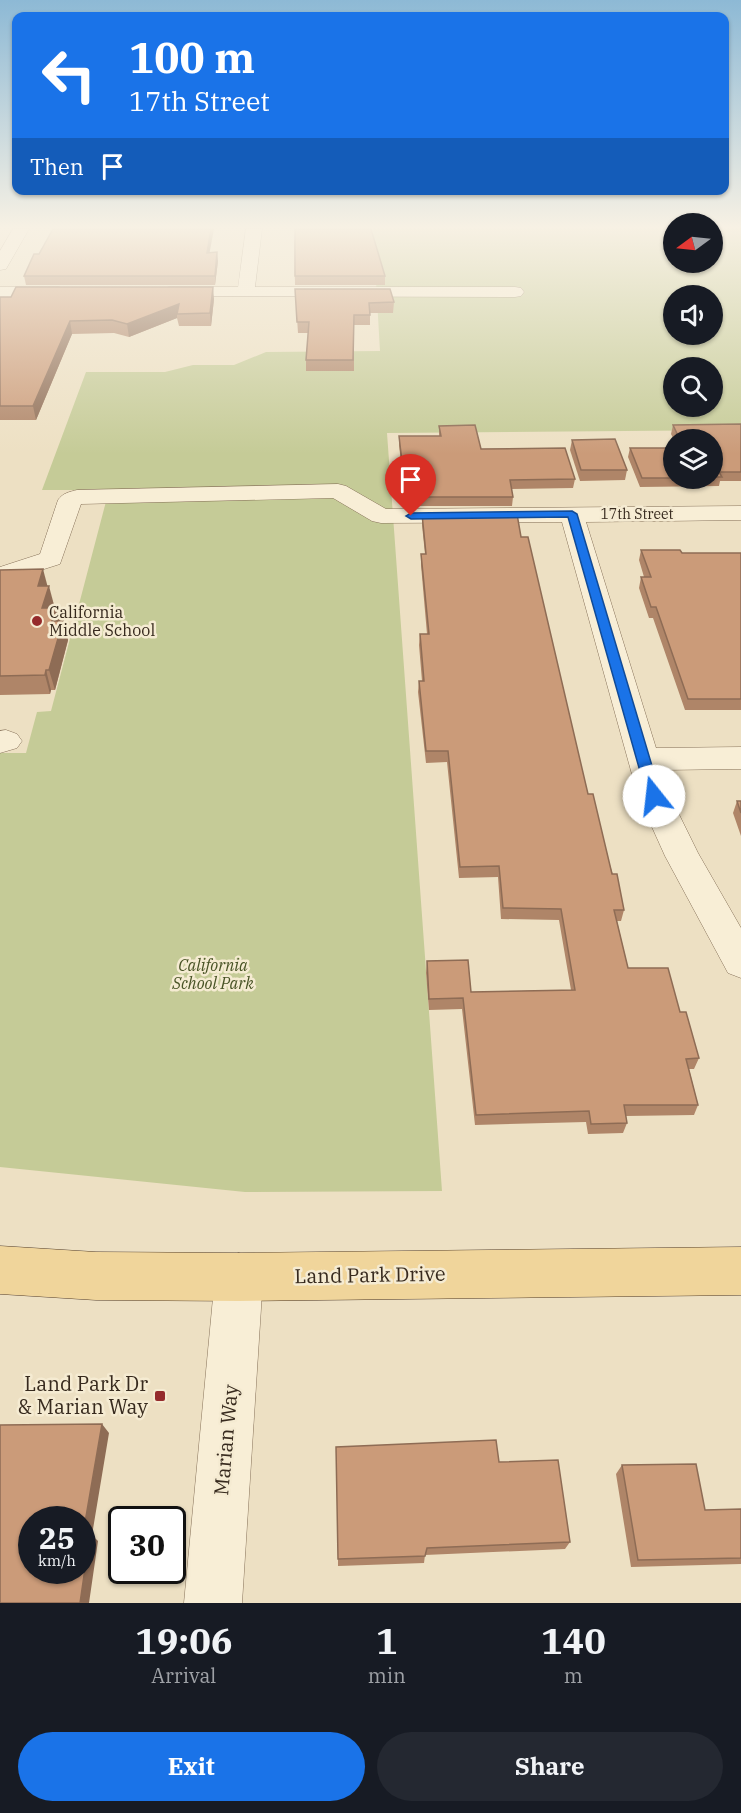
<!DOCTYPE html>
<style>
body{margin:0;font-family:"IBM Plex Serif",serif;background:#242831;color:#f1f3f6;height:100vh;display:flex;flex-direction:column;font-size:22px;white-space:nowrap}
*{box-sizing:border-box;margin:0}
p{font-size:20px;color:#9ea1a6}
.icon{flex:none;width:33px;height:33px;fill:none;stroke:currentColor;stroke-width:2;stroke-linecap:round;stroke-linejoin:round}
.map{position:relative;height:1603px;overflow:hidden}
.side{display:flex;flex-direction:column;background:#171b24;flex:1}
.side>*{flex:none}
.hud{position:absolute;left:12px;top:12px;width:717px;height:183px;border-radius:12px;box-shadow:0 2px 4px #0004;background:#1a73e8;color:#fff;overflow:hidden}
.needle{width:39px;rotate:255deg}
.tools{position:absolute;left:663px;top:213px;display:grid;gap:12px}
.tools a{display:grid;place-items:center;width:60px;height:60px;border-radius:50%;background:#171b24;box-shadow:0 2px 4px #0004;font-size:30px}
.speed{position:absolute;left:18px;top:1506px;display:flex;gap:12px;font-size:30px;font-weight:700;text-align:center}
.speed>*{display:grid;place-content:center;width:78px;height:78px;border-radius:50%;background:#171b24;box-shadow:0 2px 4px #0004;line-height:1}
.speed small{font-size:15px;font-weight:400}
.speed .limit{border:3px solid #111;border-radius:9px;background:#fff;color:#111}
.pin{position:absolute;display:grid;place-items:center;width:51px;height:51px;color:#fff;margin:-62px -26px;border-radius:50% 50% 50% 0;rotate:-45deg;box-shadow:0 0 6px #0007}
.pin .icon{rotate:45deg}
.me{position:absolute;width:66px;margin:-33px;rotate:344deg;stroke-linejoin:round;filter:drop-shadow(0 0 4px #0008)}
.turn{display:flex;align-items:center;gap:21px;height:126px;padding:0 18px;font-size:27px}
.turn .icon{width:78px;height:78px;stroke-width:2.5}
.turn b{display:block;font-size:42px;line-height:51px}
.then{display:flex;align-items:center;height:57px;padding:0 18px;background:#0003;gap:12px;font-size:22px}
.eta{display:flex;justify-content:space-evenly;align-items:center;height:102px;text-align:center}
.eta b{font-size:36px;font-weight:700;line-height:42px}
.button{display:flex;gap:12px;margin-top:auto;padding:12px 18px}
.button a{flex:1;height:69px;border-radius:36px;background:#1a73e8;color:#fff;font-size:24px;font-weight:700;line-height:69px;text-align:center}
.button a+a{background:#242831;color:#f1f3f6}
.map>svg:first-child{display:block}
</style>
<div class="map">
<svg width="741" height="1603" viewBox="0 0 741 1603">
<rect width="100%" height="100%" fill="#ede0c3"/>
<path fill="#c5cb97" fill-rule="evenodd" d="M373,229H673L674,262H712L713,229H741V430L387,433L442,1191L245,1192L0,1167V753H26L37,712L51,711L109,490H42L86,372H165L193,365H234L266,352L380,351ZM674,296H712V334H674ZM674,368H712V406H674Z"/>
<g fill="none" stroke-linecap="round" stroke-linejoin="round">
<defs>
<g id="minor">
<polygon points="13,229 29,229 6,269 0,270 0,251"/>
<polygon points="246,229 262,229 255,287 515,287 521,288 524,292 521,296 515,297 164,296 161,292 164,288 170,287 238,287"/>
<polygon points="0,287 58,287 64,288 67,292 64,296 58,297 0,297"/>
<path d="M338,484L346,486L386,509L741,506V520L586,522L656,748L741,747V769L662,770L670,796L698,853L741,928V978L728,973L665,856L638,796L562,522L381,523L372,521L333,498L81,504L60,564L0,583V567L40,554L58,500C63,493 69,492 77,490Z"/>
<polygon points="6,730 17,734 22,741 17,748 0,753 0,731"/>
<polygon points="239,1253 256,1260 263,1277 242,1603 184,1603 215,1277 222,1260"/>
</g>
<polygon id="major" points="0,1246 96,1252 239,1253 741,1247 741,1295 239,1301 96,1300 0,1294"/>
</defs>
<use href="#minor" stroke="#87725a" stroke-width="1"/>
<use href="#major" stroke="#55402e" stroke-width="1"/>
<use href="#minor" fill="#f8eed6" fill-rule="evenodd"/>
<use href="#major" fill="#f0d59b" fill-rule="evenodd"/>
</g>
<g fill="#af8568">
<polygon points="294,240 385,276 385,285 295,285"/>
<polygon points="209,253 218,261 215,285 26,285 24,276"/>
<polygon points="295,289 394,302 393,313 370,313 370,325 354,325 354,371 306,371 306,360 308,333 298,333"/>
<polygon points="0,297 214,299 211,326 179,326 177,318 129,337 114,333 72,334 36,420 0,420"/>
<polygon points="741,424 741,481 720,481 719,486 640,487 628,457 630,448 674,448 674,478 712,478 712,440 674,440 671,434 673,425"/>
<polygon points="439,426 481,449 575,479 573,488 511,489 513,497 512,506 420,506 419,488 404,488 399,445 399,436 439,436"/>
<polygon points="572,440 627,470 625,480 580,481 570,450"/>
<polygon points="422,514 521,537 588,794 624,910 621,921 617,921 628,968 680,1012 699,1058 694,1069 689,1069 698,1105 694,1115 626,1116 627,1123 623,1133 588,1134 586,1122 475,1125 462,1009 429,1010 426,973 427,961 471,992 571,990 559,920 501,919 498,877 459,878 447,762 426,763 418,692 419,681 422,681 419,645 420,634 427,634 421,565 421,554 425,554 422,525"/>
<polygon points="641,550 682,553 741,553 741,710 685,710 653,618 649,618 639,588 641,577 644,577 639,560"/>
<polygon points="0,570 47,586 54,605 53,608 56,608 60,621 68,640 55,690 51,690 50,694 0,695"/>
<polygon points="737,801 741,801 741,836 733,813"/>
<polygon points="499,1462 570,1542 565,1549 425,1555 424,1563 338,1566 338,1559"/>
<polygon points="622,1465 705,1510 741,1509 741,1564 631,1567 616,1474"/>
</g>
<g fill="#8e6c55">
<polygon points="211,229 214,229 208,261 207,253"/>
<polygon points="217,252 218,261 215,285 215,276"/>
<polygon points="213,287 214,299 211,326 210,313"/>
<polygon points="179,304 177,314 177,318 129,337 127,324"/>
<polygon points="70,321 72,334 36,420 33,406"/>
<polygon points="43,569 48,588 38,586"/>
<polygon points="49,586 54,605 48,627 42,608"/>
<polygon points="56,608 61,627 52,621"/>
<polygon points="63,621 68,640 55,690 49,670"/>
<polygon points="46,670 51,690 50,694 45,675"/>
<polygon points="102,1424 109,1433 92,1535 98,1541 89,1603 80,1603 83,1534"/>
</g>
<g fill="#cb9b79" stroke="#8e6c55" stroke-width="1.5" fill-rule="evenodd">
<polygon points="53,229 211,229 207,253 217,252 215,276 24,276 34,254 39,254"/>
<polygon points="295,229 371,229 385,276 295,276"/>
<polygon points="16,287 213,287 210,313 177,314 179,304 127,324 112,320 70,321 33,406 0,406 0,297 11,297"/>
<polygon points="295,289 390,289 394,302 369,303 370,315 354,315 353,360 306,360 309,322 297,322"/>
<polygon points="741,424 741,472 719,472 722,477 712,477 712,440 680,440 673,425"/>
<polygon points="475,425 481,449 565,448 575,479 510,480 513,497 421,497 419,479 404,479 399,436 441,436 439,426"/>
<polygon points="615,439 627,470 581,470 572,440"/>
<polygon points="630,448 674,448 674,478 642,478"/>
<polygon points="422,514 517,514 521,537 528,537 588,794 593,794 612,874 617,874 624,910 614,910 628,968 668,968 680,1012 686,1012 699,1058 686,1059 698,1105 624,1105 627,1123 591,1124 589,1111 476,1115 463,998 429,999 427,961 468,960 471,992 575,990 561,909 503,908 499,866 460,867 448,751 426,751 419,681 424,681 420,634 429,634 421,554 426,554"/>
<polygon points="641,550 680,550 682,553 741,553 741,699 688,699 656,607 651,607 641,577 651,577"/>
<polygon points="43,569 38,586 49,586 42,608 56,608 52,621 63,621 49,670 46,670 45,675 0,676 0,570"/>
<polygon points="737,801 741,801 741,813"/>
<path d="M102,1424L83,1534H90L80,1603H0V1425ZM32,1520H82V1570H32Z"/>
<polygon points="496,1440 499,1462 558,1460 570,1542 427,1548 425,1556 338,1559 336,1447"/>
<polygon points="696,1464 705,1510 741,1509 741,1558 638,1560 622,1465"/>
</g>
<linearGradient id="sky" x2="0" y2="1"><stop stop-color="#8db9d5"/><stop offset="0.5" stop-color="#f7f1e4"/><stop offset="1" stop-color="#f7f1e4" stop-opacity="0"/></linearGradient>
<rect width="741" height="454" fill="url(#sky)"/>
<polygon fill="#1a73e8" stroke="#114b97" stroke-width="1.5" points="572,511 577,514 661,796 654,801 647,796 568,517 411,519 406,516 411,513"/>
<g fill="#952b2c" stroke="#f5ebd2" stroke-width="2">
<circle cx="37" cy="621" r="6"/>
<rect x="154" y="1390" width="12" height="12" rx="3"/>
</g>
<g text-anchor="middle" stroke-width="5" stroke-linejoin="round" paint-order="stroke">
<g font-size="14" fill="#372a1e" stroke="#f5ebd2">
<text x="637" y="519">17th Street</text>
</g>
<g font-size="16" fill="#372a1e" stroke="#f5ebd2" text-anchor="start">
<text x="49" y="618">California<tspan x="49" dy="18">Middle School</tspan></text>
</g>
<g font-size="16" font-style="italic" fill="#485325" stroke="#f5ebd2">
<text x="213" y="971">California<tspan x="213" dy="18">School Park</tspan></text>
</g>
<g font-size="20" fill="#372a1e" stroke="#f5ebd2">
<text transform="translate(370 1275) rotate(-1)" y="7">Land Park Drive</text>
<text transform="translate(226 1440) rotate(-85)" y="7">Marian Way</text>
</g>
<g font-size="20" fill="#372a1e" stroke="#f5ebd2" text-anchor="end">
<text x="148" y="1391">Land Park Dr<tspan x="148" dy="23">&amp; Marian Way</tspan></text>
</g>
</g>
</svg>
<div class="tools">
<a><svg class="needle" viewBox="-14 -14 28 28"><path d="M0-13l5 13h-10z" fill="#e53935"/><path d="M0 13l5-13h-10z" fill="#9ea1a6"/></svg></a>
<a><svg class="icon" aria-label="sound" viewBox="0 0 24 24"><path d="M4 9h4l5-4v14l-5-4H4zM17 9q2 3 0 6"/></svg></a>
<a><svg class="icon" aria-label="search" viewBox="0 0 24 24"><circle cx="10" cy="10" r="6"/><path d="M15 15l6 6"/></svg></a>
<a><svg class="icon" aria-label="layers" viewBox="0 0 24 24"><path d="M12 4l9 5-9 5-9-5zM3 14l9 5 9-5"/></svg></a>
</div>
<div class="speed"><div>25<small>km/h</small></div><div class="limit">30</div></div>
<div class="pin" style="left:411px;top:516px;background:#d93025"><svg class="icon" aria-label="arrive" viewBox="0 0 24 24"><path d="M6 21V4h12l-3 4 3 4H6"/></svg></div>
<svg class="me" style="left:654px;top:796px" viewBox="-20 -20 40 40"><circle r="19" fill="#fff"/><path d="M0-13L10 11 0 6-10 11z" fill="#1a73e8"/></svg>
<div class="hud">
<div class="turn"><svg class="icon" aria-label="left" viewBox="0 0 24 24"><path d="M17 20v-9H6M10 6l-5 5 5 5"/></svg><div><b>100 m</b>17th Street</div></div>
<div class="then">Then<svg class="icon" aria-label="arrive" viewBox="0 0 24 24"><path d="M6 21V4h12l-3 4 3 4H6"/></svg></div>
</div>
</div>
<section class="side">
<div class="eta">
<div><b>19:06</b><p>Arrival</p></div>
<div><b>1</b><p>min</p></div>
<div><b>140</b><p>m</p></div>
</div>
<div class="button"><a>Exit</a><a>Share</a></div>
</section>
